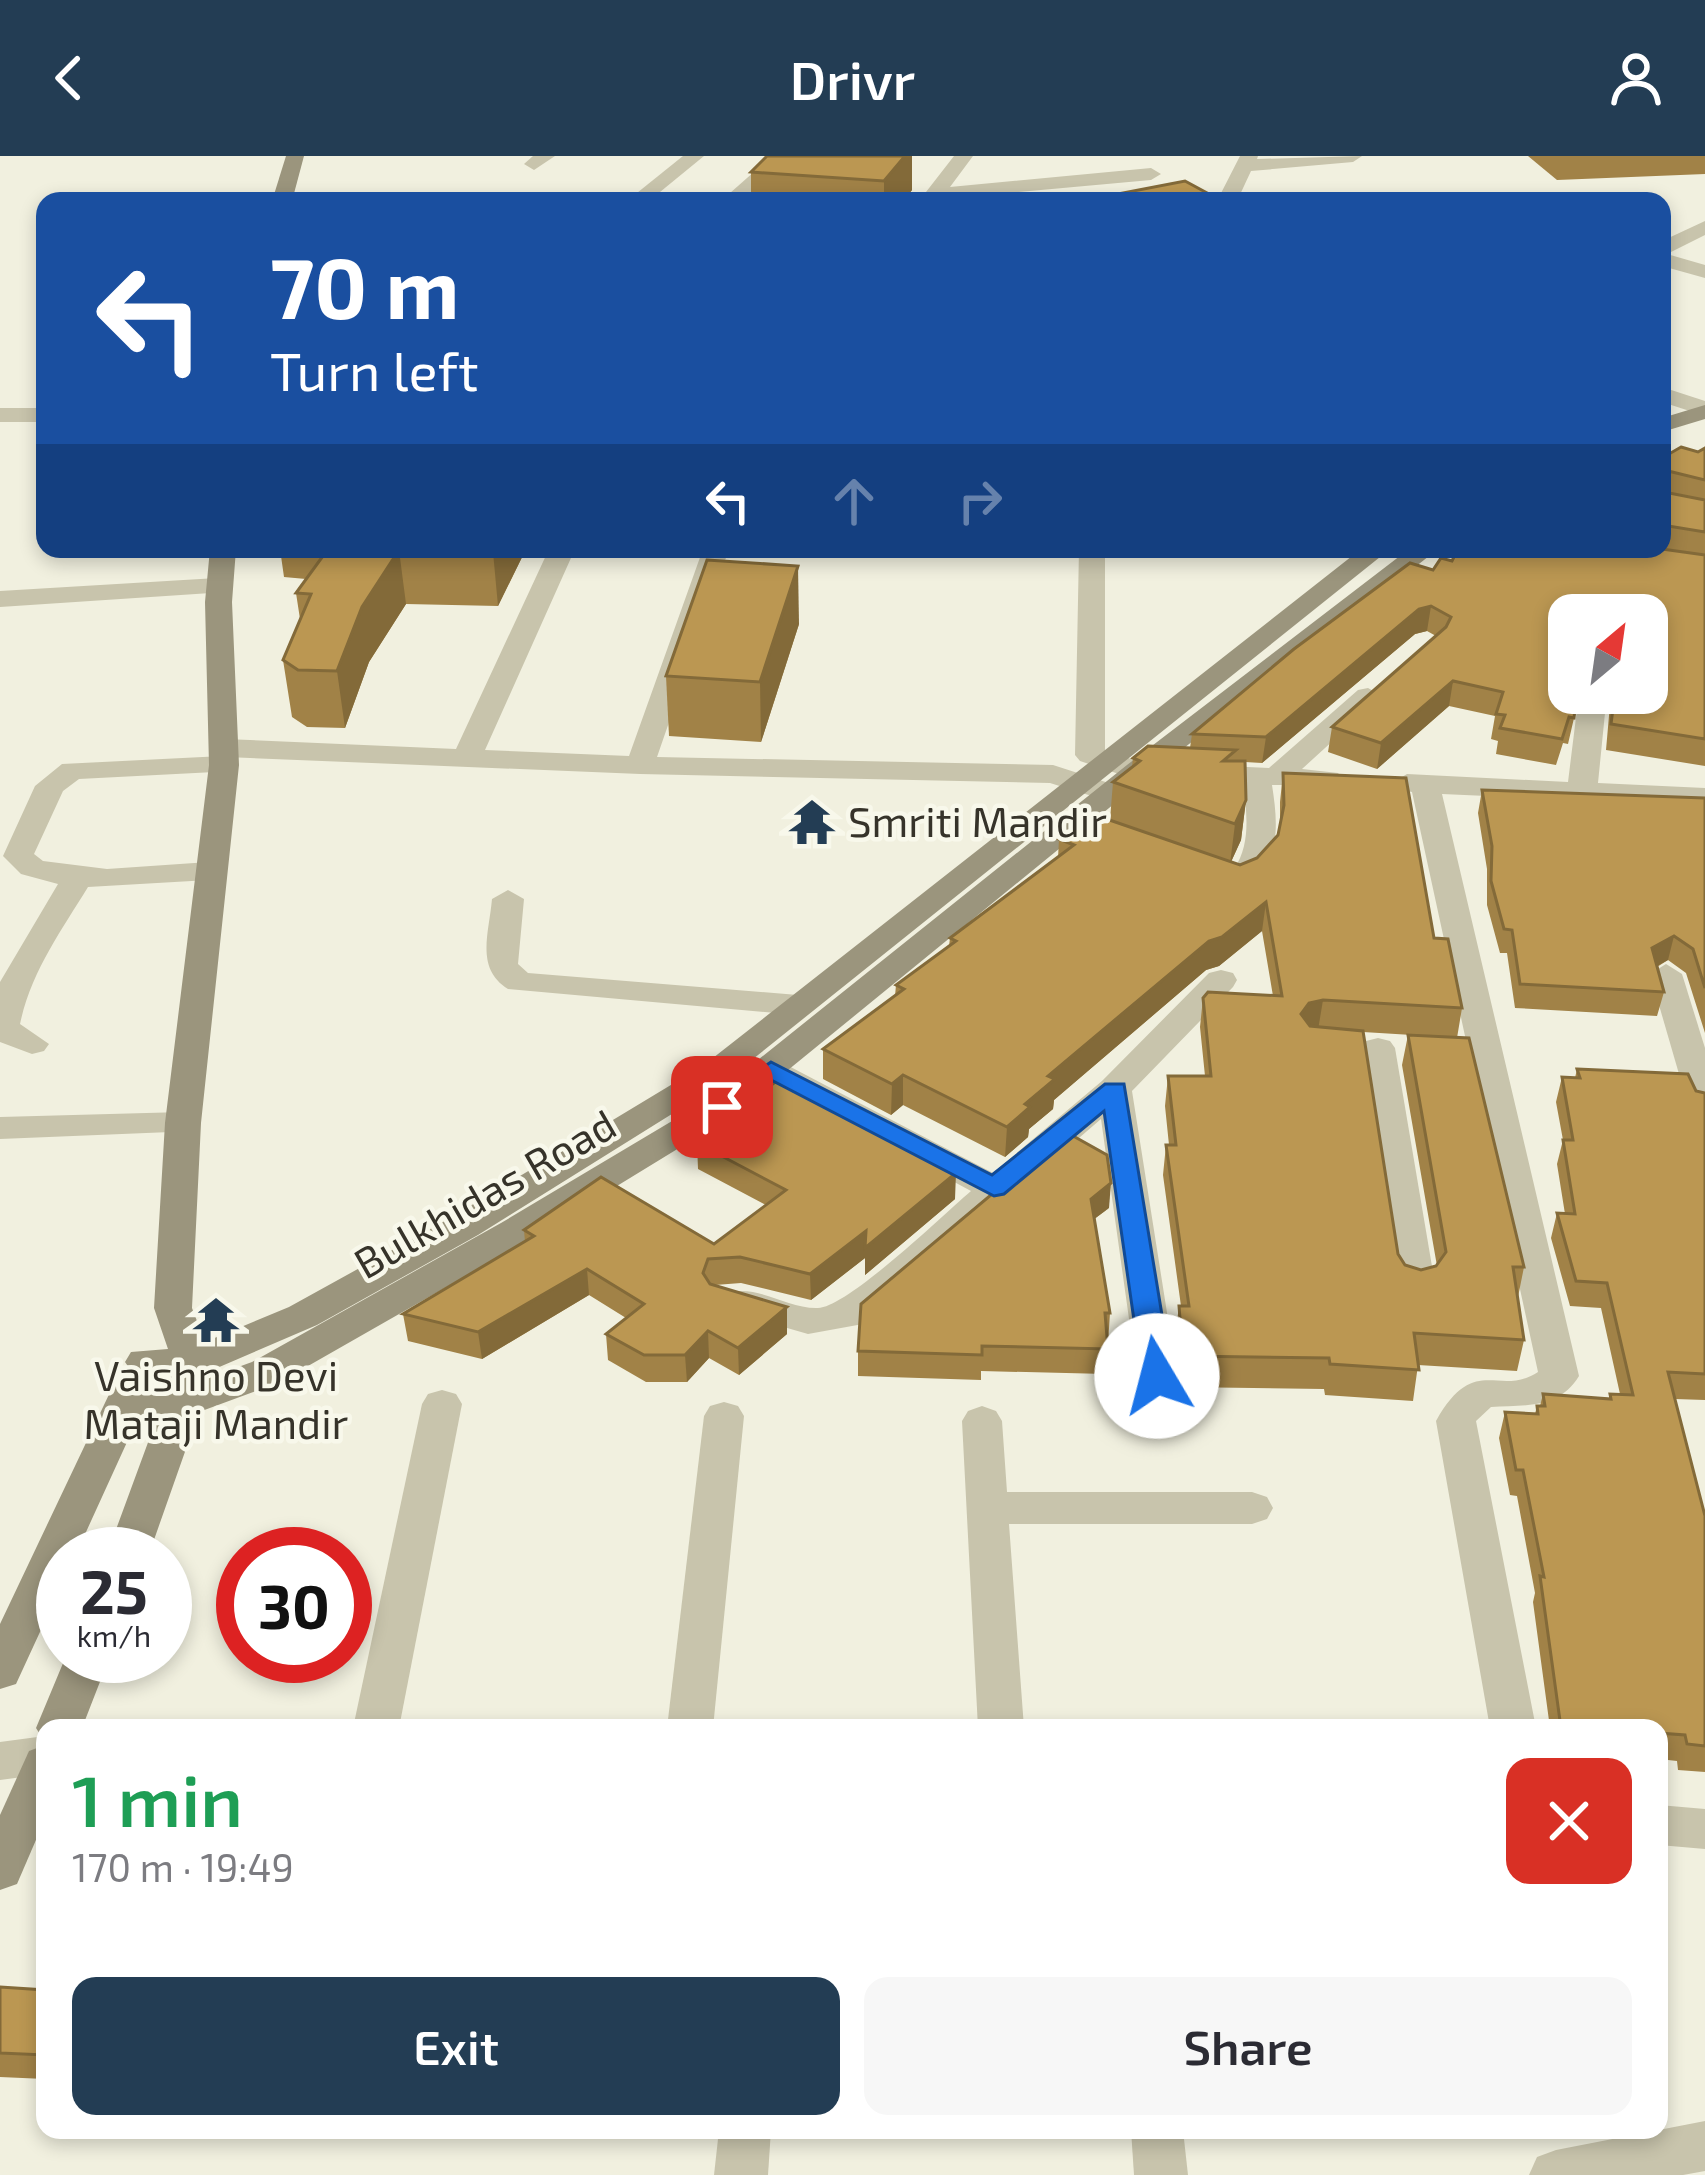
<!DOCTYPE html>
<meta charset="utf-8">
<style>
body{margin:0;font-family:"Exo 2",sans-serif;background:#f7f7f7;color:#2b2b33;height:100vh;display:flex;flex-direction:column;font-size:45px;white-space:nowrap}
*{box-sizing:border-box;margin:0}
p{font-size:39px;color:#7c7c81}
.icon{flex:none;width:66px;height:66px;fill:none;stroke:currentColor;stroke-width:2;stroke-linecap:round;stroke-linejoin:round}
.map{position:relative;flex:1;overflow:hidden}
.side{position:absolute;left:36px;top:1563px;width:1632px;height:420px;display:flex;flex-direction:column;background:#fff;border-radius:24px;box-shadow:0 6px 18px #0003}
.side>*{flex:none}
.top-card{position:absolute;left:36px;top:36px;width:1635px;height:366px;border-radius:24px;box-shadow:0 6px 18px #0003;background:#1a4fa0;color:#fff;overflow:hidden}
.needle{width:78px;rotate:29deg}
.fabs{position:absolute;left:1548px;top:438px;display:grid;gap:24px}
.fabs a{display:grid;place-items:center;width:120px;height:120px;border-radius:24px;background:#fff;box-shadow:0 6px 18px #0003;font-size:60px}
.speed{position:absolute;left:36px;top:1371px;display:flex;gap:24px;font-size:60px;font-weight:700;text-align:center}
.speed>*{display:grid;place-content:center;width:156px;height:156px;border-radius:50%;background:#fff;box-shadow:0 6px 18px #0003;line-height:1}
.speed small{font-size:30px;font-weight:400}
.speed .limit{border:18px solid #d22;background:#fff;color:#111}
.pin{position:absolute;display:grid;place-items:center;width:102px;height:102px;color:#fff;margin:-51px;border-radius:24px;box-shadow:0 6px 18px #0006}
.me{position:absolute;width:132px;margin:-66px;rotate:352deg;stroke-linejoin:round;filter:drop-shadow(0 0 9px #0008)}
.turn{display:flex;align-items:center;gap:42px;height:252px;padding:0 36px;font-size:54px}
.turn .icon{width:156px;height:156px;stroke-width:2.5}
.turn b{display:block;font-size:84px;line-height:102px}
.lanes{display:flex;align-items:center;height:114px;padding:0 36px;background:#0003;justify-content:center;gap:60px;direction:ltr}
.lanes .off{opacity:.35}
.round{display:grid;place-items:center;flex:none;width:126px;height:126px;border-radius:24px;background:#f7f7f7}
.head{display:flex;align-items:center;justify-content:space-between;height:204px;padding:0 36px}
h1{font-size:72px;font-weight:600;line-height:90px;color:#1e9e55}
.primary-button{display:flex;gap:24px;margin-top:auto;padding:24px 36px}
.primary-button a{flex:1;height:138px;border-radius:24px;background:#233d54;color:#fff;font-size:48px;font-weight:600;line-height:138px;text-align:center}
.primary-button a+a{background:#f7f7f7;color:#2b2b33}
header{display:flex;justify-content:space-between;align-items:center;height:156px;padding:0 36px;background:#233d54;color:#fff;font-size:54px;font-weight:600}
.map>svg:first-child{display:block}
</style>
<header><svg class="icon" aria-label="back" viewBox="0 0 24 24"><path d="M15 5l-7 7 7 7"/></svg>Drivr<svg class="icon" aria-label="person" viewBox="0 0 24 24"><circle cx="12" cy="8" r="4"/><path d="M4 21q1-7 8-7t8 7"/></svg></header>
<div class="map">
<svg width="1705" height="2019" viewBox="0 0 1705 2019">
<rect width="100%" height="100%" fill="#f1f0df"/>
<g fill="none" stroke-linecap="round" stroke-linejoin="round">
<g fill="#c8c4ac" fill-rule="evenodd">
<polygon points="533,0 555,0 534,14 524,8"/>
<polygon points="683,0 704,0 649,45 627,45"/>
<polygon points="772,0 792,0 743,45 721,45"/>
<polygon points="954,0 973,0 950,31 1151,12 1161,18 1151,24 919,45"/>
<polygon points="1240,0 1258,0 1257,3 1362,0 1353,6 1251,15 1237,45 1217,45"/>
<polygon points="1705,65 1705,79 1667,98 1705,109 1705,122 1662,110 1662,85"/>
<polygon points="1662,231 1705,245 1705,260 1662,246"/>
<rect x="0" y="252" width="45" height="14"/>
<path d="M549,393H575L485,594L629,600L703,393H729L657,601L1053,609L1121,631L1126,637L1111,646L1050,627L640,618L226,601L239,609L234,615L79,623L63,635L34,698L43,705L107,713L209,706L225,715L209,724L88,731C61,775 31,816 20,868L49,888L44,895L32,898L0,886V826L58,728L21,718L3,700L35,630L62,608L223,600L211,592L225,583L456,593Z"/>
<path d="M1079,393H1105V594L1140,606L1269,612L1358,534L1368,532L1382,540L1302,613L1338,617L1343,623L1338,629H1272C1278,667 1280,699 1254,729L1224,732L1208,723L1213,716L1234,713C1251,688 1247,657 1243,628L1137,624L1080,605L1075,599Z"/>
<polygon points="217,422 230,430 226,436 0,451 0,435"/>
<path d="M1579,537H1607L1598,627L1705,632V650L1442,638L1579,1220C1559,1253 1525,1249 1491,1251L1476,1265L1536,1572H1490L1436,1265C1475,1196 1498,1242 1538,1216L1412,636L1397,633L1392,627L1407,618L1568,626Z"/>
<path d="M508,734L524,743L518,808L528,817L798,839L815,849L798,859L508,833C475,812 489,778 492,743Z"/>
<polygon points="1666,808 1682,818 1705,892 1705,960 1693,957 1688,949 1650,818"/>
<path d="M1221,814L1233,817L1237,824L1233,831L1132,935L1177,1220L1171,1230L1157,1234L1143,1230L1137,1220L1101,963L863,1168L808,1178L728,1155L723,1146L728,1137C758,1128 787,1153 818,1152C848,1151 943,1059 971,1035L759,921L754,914L759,907H783L993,1017L1102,925L1209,817Z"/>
<polygon points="1378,882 1390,885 1395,892 1435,1128 1429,1137 1416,1141 1403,1137 1397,1128 1361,892 1366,885"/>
<polygon points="183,956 195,959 201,967 195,975 0,983 0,961"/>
<polygon points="442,1234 456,1238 462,1248 399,1572 353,1572 422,1248 428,1238"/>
<polygon points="724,1246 738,1250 744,1260 713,1572 667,1572 704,1260 710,1250"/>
<polygon points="982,1250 996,1255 1002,1265 1007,1336 1252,1336 1267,1341 1273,1352 1267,1363 1252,1368 1009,1368 1024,1572 978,1572 962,1265 968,1255"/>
<polygon points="45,1580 45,1618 0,1624 0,1586"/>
<polygon points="1659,1649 1705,1653 1705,1693 1659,1689"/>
<polygon points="1705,1965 1705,2015 1683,2019 1529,2019 1537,2001 1556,1994"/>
<polygon points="719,1974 771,1974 768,2019 714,2019"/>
<polygon points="1131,1974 1183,1974 1188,2019 1134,2019"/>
</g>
<g fill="#9b957d" fill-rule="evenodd">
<polygon points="286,0 304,0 292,45 272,45"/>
<polygon points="1705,249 1705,263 1662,276 1662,262"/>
<path d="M210,393H236L232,446L239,609L201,967L192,1152L205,1186L289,1151L452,1061L704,909L1361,393H1390L728,923L478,1079L317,1169L210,1215L208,1222L252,1206L501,1067L709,943L1127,609L1409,393H1438L1147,621L733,959L527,1085L280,1226L199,1256L149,1398H107L157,1262H138L76,1398H63V1426L22,1515L16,1528L0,1533V1468L113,1230L119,1220L132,1216L125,1206L131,1196L168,1193L154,1152L165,967L209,609L205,446ZM146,1220H169L165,1233H151Z"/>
<polygon points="66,1500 110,1500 82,1572 45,1572 45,1586 36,1572"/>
<polygon points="45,1589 45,1663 17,1728 0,1734 0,1659 29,1595"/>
</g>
</g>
<g fill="#a18247" fill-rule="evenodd">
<polygon points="912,0 912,34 903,45 751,45 751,16"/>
<polygon points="1528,0 1705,0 1705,18 1557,24"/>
<path d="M1705,292V610L1606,594L1611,537H1647L1569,459L1574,562L1568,588L1563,587L1556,609L1496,598L1498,585L1491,583L1495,560L1449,550L1377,613L1328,596L1332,571L1436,480L1427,475L1415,478L1262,607L1245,606L1246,644L1241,684L1231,706L1240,709L1257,702L1278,679L1280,667V646L1283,617L1434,782L1462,852L1457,882L1524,1111L1518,1141L1524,1184L1517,1215L1418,1209L1413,1245L1325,1239L1324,1233L1179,1231L1175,1181L1179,1150H1181L1163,1019L1166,989H1169L1165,950L1168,920H1205L1200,871L1203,842L1273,840L1262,775L1219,810L1206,814L1054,944L1053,953L1029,973L1028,981L1005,1001L903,949L891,959L823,923V893L895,840L896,829L949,790L950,782L1058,702L1059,683L1110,664L1113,626L1132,611L1133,602L1190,592L1192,578L1433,414L1452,405L1662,393V302L1698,296ZM1363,876L1412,879H1408L1402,909L1437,1110L1421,1114L1405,1109L1398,1098Z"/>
<polygon points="280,393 526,393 498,450 406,448 369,506 345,572 307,571 292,561 283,504 300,463 296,437 306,423 284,421"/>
<polygon points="799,468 761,586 669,580 666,520"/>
<polygon points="1482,634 1705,642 1705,877 1686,817 1668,804 1657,811 1664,836 1657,860 1515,852 1507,797 1500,797 1487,749 1487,713 1478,657"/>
<polygon points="1577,913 1705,937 1705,1244 1675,1243 1705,1360 1705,1616 1678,1614 1677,1605 1659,1603 1659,1572 1550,1572 1533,1446 1535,1437 1517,1340 1510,1339 1499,1282 1505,1256 1535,1258 1537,1250 1540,1250 1543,1238 1609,1242 1610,1238 1620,1238 1601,1152 1570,1150 1551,1082 1557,1057 1565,1058 1557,1008 1563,984 1556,946 1562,921 1575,922"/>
<polygon points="862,955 862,966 955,1043 865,1119 865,1102 811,1144 741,1127 715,1129 787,1178 739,1219 709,1202 687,1226 646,1226 608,1204 606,1178 626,1162 589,1139 482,1203 408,1185 403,1158 525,1086 524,1074 714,1088 766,1049 698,1013 697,987"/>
<polygon points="1109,1052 1094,1063 1110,1157 1106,1218 981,1215 981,1224 858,1220 858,1195"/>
<polygon points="0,1831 45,1834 45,1923 0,1921"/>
</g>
<g fill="#836a39">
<polygon points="905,0 912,0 912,34 903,45 884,45 884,25"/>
<polygon points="494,393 526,393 498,450 493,396"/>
<polygon points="399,394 406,448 369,506 345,572 337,515 362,451"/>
<polygon points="798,410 799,468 761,586 760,526"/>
<polygon points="1431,450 1427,475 1415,478 1262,607 1266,581 1419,453"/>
<polygon points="1453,525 1449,550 1377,613 1381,587"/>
<polygon points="1246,644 1241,684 1230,708 1235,668"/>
<polygon points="1266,746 1262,775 1219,810 1206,814 1054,944 1053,953 1029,973 1028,981 1005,1001 1007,971 1048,920 1209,785"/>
<polygon points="1674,780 1668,804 1646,816 1652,792"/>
<polygon points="1323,844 1318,874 1305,877 1301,858 1309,847"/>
<polygon points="903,919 903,949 891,959 892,928"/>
<polygon points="956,1017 955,1043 865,1119 865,1102 811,1144 810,1118 866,1075"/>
<polygon points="1111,1027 1109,1052 1089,1067 1091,1043"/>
<polygon points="587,1113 589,1139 482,1203 478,1176"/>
<polygon points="787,1151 787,1178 739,1219 738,1192"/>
<polygon points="708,1175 709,1202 687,1226 685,1199"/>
</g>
<g fill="#bb9752" stroke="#836a39" stroke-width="3">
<polygon points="767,0 905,0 884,25 751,16"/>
<polygon points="1185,25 1222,45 1108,45 1102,41"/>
<polygon points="1681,291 1698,296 1705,292 1705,324 1668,315 1663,320 1664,336 1705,344 1705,376 1662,369 1662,302"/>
<polygon points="328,393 494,393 493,396 399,394 362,451 337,515 298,514 283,504 311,438 296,437"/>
<polygon points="1458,393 1662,393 1705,399 1705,583 1611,568 1615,537 1647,537 1647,459 1569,459 1569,537 1577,537 1574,562 1569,561 1562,583 1500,572 1505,559 1496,558 1503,536 1453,525 1381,587 1332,571 1446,471 1451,461 1431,450 1419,453 1266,581 1192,578 1294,493 1410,407 1433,414 1441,402 1452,405"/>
<polygon points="707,404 798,410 760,526 666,520"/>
<polygon points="1148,590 1236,594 1223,605 1245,605 1246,644 1235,668 1113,626 1140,605 1133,602"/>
<polygon points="1283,617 1406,622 1434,782 1448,783 1462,852 1323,844 1309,847 1301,858 1310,870 1363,875 1398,1098 1405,1109 1421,1114 1436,1110 1446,1096 1408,879 1469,882 1524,1111 1513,1111 1524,1184 1414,1177 1419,1214 1330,1208 1329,1202 1183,1200 1179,1150 1189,1150 1166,989 1176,989 1168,920 1211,920 1203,842 1208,836 1282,840 1266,746 1222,781 1209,785 1048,920 1055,923 1025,948 1030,951 1007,971 903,919 892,928 823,893 904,833 896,829 956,785 950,782 1074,689 1059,683 1092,658 1240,709 1257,702 1278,679 1284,649"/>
<polygon points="1482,634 1705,642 1705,832 1693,793 1674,780 1652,792 1664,836 1520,828 1512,774 1504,773 1491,725 1492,690"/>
<polygon points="1577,913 1688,918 1696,935 1705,937 1705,1218 1668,1216 1705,1360 1705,1590 1687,1588 1685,1579 1659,1577 1659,1572 1561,1572 1540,1420 1544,1421 1523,1314 1516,1314 1505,1256 1538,1258 1537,1250 1545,1250 1543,1238 1611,1243 1610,1238 1633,1239 1607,1127 1576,1125 1557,1057 1575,1058 1563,984 1573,984 1562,921 1580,922"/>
<polygon points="793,919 862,955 854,962 956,1017 865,1092 866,1075 810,1118 740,1101 708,1103 703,1117 710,1128 787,1151 738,1192 708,1175 685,1199 644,1199 606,1178 644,1148 587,1113 478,1176 403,1158 534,1080 524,1074 601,1021 714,1088 786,1034 697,987 783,920"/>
<polygon points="1066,976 1107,999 1111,1027 1091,1043 1110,1157 1105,1157 1108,1193 982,1190 982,1199 858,1195 861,1148"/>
<polygon points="0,1831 45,1834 45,1899 0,1897"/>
</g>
<polygon fill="#1a73e8" stroke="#114b97" stroke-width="3" points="771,906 992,1019 1105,928 1124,928 1172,1220 1168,1227 1157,1230 1142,1220 1104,955 1004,1038 994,1040 773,925 731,957 712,957 708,951 712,945"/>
<defs>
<symbol id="temple-bare" viewBox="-9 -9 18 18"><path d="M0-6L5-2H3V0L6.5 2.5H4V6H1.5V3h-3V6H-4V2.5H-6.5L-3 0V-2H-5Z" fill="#233d54" stroke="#f8f8eb" stroke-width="2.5" paint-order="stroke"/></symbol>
</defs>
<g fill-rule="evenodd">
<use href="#temple-bare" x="779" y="633" width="66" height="66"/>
<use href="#temple-bare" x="183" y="1131" width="66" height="66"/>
</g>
<g text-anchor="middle" stroke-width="9" stroke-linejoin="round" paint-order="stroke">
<g font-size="42" fill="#36332a" stroke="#f8f8eb" text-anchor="start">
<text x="848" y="681">Smriti Mandir</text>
<text x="216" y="1235" text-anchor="middle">Vaishno Devi<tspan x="216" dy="48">Mataji Mandir</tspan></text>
</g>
<g font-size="42" fill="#36332a" stroke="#f8f8eb">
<text transform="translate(485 1038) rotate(-30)" y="15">Bulkhidas Road</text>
</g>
</g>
</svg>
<div class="fabs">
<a><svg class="needle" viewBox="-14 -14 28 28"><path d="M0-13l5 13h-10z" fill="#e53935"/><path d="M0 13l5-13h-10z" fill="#7c7c81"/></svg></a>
</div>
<div class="speed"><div>25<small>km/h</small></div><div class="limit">30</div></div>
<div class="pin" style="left:722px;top:951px;background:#d93025"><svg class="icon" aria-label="arrive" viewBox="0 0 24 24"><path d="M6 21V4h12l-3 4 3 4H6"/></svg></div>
<svg class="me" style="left:1157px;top:1220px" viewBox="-20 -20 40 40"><circle r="19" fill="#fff"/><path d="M0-13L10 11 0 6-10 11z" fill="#1a73e8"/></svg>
<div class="top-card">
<div class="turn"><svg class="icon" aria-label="left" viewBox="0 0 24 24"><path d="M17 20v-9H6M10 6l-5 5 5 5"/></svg><div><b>70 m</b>Turn left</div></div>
<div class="lanes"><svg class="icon" aria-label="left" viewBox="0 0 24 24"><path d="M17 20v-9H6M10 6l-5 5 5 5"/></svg><svg class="icon off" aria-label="ahead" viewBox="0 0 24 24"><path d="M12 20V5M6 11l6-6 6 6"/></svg><svg class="icon off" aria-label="right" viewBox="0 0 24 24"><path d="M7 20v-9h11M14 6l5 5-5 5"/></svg></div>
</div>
<section class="side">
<div class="head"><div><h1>1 min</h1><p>170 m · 19:49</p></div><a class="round" style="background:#d93025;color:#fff"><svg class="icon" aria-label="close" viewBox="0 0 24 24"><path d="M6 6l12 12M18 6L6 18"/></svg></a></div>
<div class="primary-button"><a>Exit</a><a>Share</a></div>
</section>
</div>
